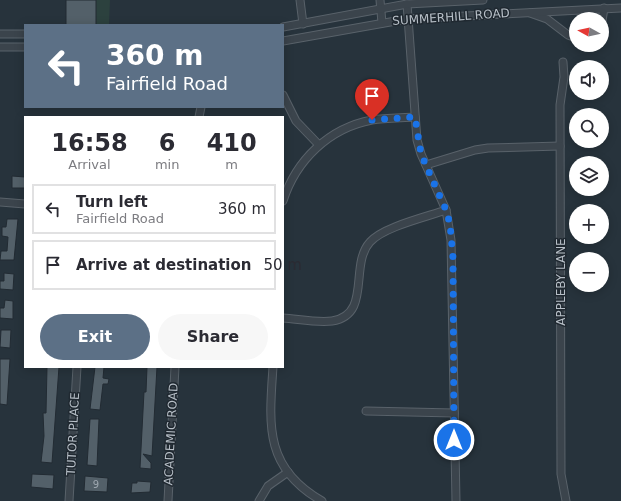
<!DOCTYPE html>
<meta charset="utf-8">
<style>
body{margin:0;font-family:"DejaVu Sans",sans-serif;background:#f7f7f7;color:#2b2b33;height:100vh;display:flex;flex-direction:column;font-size:15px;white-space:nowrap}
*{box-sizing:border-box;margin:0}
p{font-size:13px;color:#7c7c81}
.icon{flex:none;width:22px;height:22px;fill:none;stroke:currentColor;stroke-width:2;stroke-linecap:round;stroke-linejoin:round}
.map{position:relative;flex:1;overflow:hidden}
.side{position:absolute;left:24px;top:116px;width:260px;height:252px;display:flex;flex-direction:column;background:#fff;border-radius:0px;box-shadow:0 2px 10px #0003}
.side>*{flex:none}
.top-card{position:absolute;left:24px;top:24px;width:260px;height:84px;border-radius:0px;box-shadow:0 2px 10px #0003;background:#5c7086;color:#fff;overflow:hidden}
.needle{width:26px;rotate:278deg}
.buttons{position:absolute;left:569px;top:12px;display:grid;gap:8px}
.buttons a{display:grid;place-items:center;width:40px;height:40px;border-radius:50%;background:#fff;box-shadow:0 2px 10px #0003;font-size:20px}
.pin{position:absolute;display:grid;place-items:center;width:34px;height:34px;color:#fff;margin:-41px -17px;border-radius:50% 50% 50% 0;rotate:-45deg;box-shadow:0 0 4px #0007}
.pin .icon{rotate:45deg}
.me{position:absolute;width:44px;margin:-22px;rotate:0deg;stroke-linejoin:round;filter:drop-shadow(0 0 3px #0008)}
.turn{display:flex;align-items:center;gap:14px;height:84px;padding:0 16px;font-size:18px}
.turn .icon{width:52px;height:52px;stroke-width:2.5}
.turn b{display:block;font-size:28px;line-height:34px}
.eta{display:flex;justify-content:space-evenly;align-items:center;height:68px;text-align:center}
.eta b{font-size:24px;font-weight:700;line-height:28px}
.button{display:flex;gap:8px;margin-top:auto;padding:8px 16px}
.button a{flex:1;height:46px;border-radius:24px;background:#5c7086;color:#fff;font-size:16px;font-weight:700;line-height:46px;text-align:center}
.button a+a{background:#f7f7f7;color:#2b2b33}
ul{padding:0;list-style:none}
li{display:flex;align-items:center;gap:12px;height:50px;margin:0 8px 6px;padding:0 8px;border:2px solid #e1e1e2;border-radius:0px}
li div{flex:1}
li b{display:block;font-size:15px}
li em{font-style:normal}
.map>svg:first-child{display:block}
</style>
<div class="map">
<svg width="621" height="501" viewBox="0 0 621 501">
<rect width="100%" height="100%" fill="#27333c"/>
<polygon fill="#2c413e" points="96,0 110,0 109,25 96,25"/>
<g fill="#536069" stroke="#222b33">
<rect x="66" y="0" width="30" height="25"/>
<polygon points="12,176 25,177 25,188 12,188"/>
<polygon points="7,219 18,219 14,260 0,260 1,251 7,251 8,237 2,236 2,227 6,227"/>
<polygon points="4,273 14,274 13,290 0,289 0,281 4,281"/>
<polygon points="5,300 13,301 13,319 0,318 0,308 4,308"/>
<polygon points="1,330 11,330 10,348 0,347"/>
<polygon points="0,359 10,359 7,405 0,404"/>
<polygon points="47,367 59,367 52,463 41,462 44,436 43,413 46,413"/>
<polygon points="95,367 104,367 103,378 109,379 108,384 103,384 100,410 90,409"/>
<polygon points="147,367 157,367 152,456 143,454 151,463 151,469 140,468 144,392 146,392"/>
<polygon points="90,419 99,419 97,466 87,465"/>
<polygon points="32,474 54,475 53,489 31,487"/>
<polygon points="85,476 108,478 107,492 84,491"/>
<polygon points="137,481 151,482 150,492 131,493 132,483 137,483"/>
</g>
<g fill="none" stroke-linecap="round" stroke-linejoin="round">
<defs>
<g id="minor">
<polyline points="300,0 303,24"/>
<polyline points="380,0 382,23"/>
<polyline points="407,4 417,140 421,154 446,210 451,240 456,501"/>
<polyline points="530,13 547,19 568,35 576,38"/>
<polyline points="602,21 604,8"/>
<polyline points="283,27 407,4 483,0"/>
<polyline points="0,34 25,34"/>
<polyline points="283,41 407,19 621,8"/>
<polyline points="0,47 25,47"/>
<polyline points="563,62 564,77 560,105 561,474 566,501"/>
<polyline points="283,95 296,121 319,145"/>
<polyline points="199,117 201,107"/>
<polyline points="426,165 475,150 488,148 560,146"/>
<path d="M283,201C296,160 329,128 372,120C386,118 401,118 415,117"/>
<polyline points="0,202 25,204"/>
<path d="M283,318C298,319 317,323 332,321C372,315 349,265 370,242C383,227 426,217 446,210"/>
<path d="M273,367C269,425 264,468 322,501"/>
<polyline points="366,411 454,413"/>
<polyline points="69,501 77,367"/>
<polyline points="168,501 175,367"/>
<polyline points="259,501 268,486 288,472"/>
</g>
</defs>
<use href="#minor" stroke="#59626a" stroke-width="9"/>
<use href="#minor" stroke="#3b444c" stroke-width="7"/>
</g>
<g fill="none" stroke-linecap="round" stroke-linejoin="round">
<polyline stroke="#1a73e8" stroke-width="7" stroke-dasharray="0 12.6" points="372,120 415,117 421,154 446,210 450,224 453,258 454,440"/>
</g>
<g text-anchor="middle" stroke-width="3" stroke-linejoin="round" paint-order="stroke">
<g font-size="10" fill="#9ea7b0">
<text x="96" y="488">9</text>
</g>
<g font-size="12" fill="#b7bfc7" stroke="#202931">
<text transform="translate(451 17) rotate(-4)" y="4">SUMMERHILL ROAD</text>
<text transform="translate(561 282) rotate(-90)" y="4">APPLEBY LANE</text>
<text transform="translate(73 434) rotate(-87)" y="4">TUTOR PLACE</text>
<text transform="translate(171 434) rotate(-87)" y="4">ACADEMIC ROAD</text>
</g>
</g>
</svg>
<div class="buttons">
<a><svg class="needle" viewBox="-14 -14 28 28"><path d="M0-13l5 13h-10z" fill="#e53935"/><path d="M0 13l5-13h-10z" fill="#7c7c81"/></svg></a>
<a><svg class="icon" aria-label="sound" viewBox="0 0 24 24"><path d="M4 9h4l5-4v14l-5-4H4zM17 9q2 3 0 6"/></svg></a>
<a><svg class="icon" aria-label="search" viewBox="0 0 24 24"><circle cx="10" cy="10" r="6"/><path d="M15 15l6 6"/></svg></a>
<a><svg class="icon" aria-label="layers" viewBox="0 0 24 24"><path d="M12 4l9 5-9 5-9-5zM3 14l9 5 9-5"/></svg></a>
<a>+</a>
<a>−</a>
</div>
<div class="pin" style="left:372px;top:120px;background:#d93025"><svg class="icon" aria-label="arrive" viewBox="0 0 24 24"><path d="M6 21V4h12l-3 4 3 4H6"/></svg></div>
<svg class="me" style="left:454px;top:440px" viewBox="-20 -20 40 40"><circle r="17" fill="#1a73e8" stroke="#fff" stroke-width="3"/><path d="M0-11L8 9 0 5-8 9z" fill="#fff"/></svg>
<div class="top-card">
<div class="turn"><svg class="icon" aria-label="left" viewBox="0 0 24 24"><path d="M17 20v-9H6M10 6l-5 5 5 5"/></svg><div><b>360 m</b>Fairfield Road</div></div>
</div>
<section class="side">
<div class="eta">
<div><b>16:58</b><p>Arrival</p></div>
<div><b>6</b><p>min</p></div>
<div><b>410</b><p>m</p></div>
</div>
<ul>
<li><svg class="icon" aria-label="left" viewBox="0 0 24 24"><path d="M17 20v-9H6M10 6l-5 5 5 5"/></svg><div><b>Turn left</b><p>Fairfield Road</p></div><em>360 m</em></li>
<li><svg class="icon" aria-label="arrive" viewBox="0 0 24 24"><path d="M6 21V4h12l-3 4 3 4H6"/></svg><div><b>Arrive at destination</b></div><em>50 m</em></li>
</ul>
<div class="button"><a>Exit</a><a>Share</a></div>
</section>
</div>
